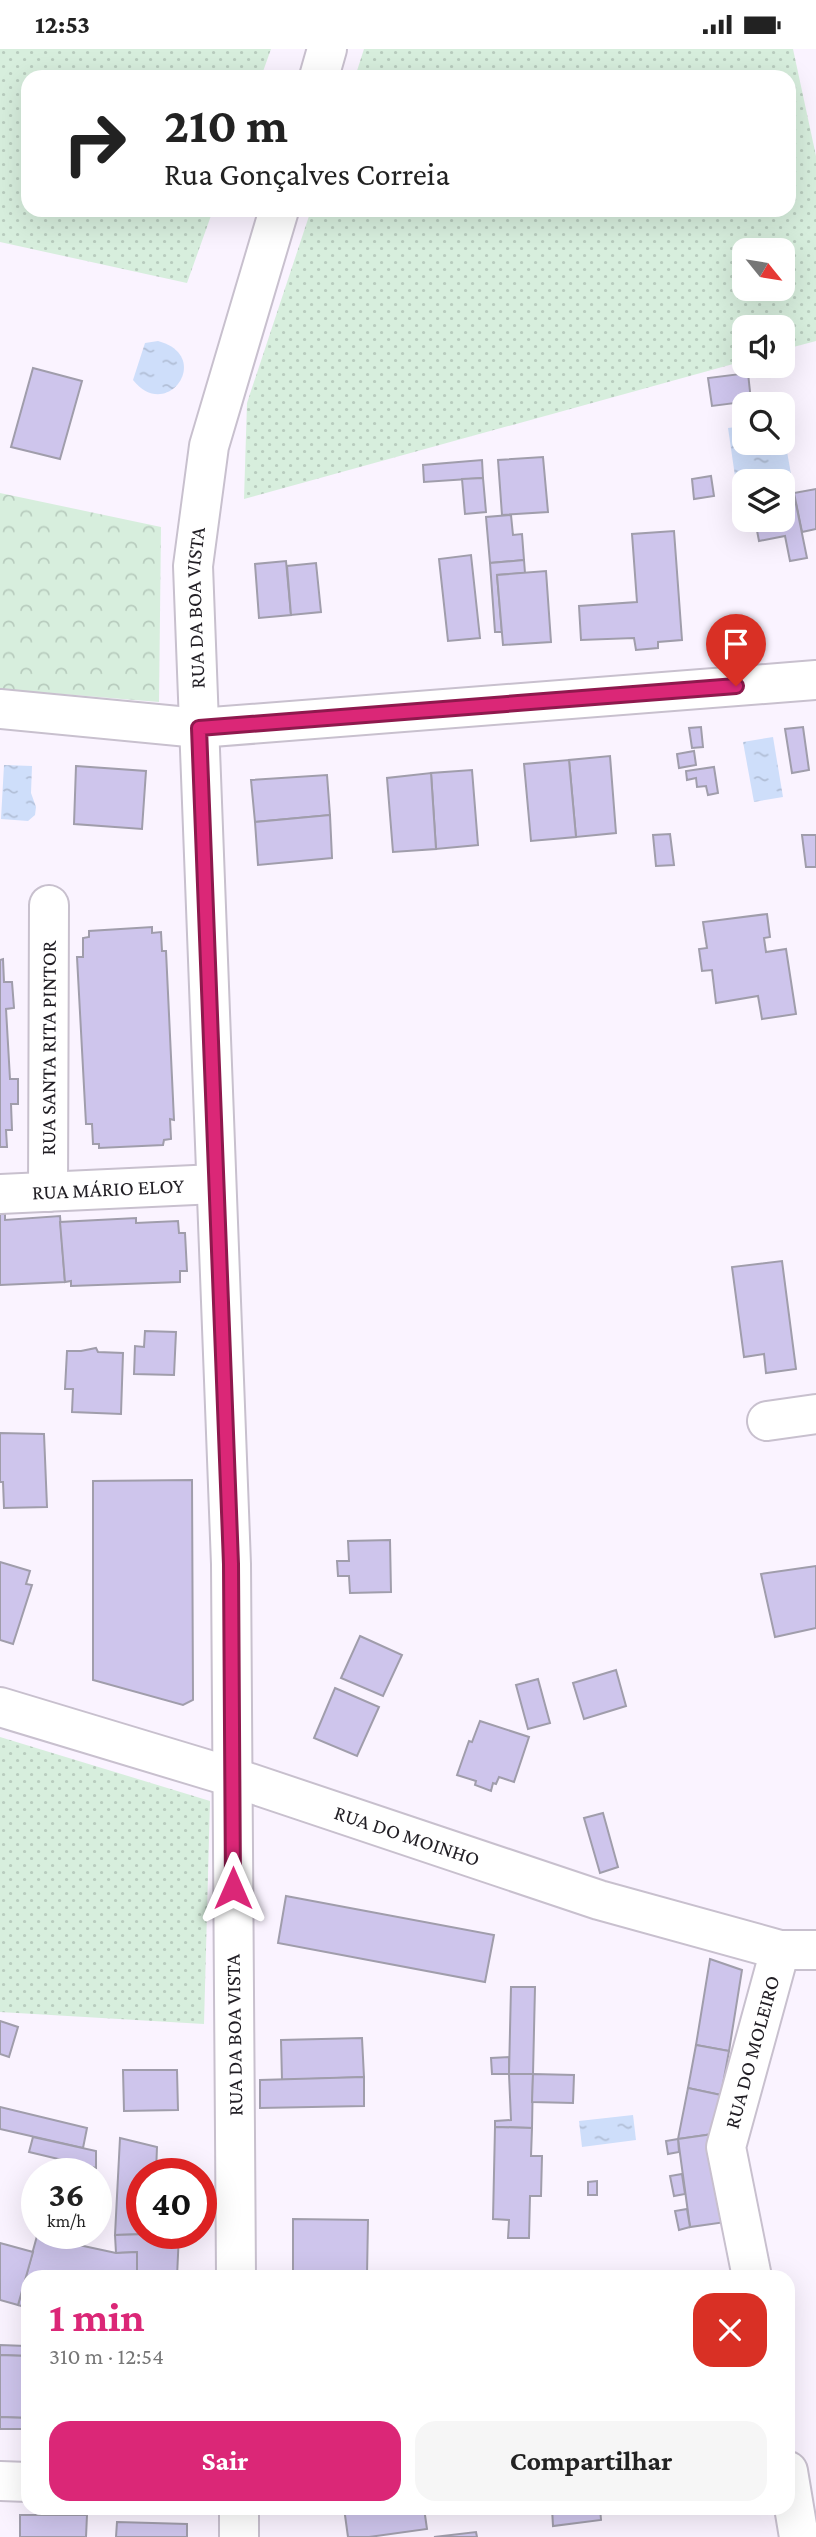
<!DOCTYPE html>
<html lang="pt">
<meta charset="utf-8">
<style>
body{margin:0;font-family:"Crimson Pro",serif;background:#f6f6f6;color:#222;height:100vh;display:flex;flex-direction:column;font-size:26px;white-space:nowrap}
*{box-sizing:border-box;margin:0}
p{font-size:23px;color:#767676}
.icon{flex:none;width:38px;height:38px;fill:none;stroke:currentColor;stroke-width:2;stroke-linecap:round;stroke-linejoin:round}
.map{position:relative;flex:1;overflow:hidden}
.details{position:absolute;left:21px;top:2221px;width:774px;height:245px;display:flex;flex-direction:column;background:#fff;border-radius:21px;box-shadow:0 7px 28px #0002}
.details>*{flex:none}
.banner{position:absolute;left:21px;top:21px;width:775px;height:147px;border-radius:21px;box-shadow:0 7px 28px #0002;background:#fff;color:#222;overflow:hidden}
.needle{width:46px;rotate:120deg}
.fabs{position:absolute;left:732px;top:189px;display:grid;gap:14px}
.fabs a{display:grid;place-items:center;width:63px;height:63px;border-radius:14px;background:#fff;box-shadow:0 7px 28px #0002;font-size:35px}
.speed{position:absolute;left:21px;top:2109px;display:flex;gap:14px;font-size:35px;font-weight:700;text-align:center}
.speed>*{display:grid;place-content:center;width:91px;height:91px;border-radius:50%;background:#fff;box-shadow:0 7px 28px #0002;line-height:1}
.speed small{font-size:18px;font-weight:400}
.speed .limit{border:10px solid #d22;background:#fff;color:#111}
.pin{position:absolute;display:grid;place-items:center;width:60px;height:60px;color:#fff;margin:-72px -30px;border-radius:50% 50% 50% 0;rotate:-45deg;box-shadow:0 0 7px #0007}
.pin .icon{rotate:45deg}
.me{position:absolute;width:77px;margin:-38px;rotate:0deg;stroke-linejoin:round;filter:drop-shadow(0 0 5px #0008)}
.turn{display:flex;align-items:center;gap:24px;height:147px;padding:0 28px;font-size:32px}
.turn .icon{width:91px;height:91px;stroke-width:2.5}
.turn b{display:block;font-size:49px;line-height:60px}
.round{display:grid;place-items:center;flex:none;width:74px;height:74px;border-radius:21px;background:#f6f6f6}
.summary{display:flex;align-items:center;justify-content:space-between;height:119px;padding:0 28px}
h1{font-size:42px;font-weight:700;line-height:52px;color:#db2777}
.button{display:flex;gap:14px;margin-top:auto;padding:14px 28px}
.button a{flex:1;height:80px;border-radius:21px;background:#db2777;color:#fff;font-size:28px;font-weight:700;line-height:80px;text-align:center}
.button a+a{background:#f6f6f6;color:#222}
.status{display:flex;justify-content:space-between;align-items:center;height:49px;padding:0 35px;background:#fff;direction:ltr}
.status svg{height:19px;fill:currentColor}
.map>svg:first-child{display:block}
</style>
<div class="status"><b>12:53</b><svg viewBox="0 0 49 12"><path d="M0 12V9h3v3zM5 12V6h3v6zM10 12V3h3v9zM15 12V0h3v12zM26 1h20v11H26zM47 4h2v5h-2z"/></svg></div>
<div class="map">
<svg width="816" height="2488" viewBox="0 0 816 2488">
<defs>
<pattern id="green-dots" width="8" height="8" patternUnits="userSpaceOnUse" patternTransform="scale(1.75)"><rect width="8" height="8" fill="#d7eedd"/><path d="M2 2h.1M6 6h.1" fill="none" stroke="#b8ccbe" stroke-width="1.8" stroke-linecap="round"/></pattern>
<pattern id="forest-crowns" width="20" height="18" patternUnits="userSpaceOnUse" patternTransform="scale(1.75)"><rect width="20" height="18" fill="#d7eedd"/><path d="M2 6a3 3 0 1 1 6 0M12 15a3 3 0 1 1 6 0" fill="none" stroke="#b8ccbe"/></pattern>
<pattern id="water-ripples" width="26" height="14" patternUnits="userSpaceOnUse" patternTransform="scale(1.75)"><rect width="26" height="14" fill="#cedefa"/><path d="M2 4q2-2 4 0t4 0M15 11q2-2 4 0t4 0" fill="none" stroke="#b1bed6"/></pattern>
</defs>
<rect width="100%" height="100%" fill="#faf3ff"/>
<g fill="url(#green-dots)" fill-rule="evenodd">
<polygon points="0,0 271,0 261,28 28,28 28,161 213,161 187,234 0,193"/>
<path d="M364,0H793L816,107V292L782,301V278H744V312L244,450L247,354L311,161H789V28H355ZM744,201H782V240H744Z"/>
<polygon points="0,1688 210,1752 204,1975 0,1963"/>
</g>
<polygon fill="url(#forest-crowns)" points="0,444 161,478 159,653 0,640"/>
<g fill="url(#water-ripples)">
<path d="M158,292C214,307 167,374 133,331L145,294Z"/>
<polygon points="744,377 744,394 758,394 759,401 786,397 791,425 736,434 728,379"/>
<polygon points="773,688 783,748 754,753 743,693"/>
<polygon points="4,716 32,717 31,744 36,758 35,766 28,772 1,770"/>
<polygon points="633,2066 636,2091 582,2098 579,2072"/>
</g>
<g fill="#cec5ec" stroke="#a09dab" stroke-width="2">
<polygon points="33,319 82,332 60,410 11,398"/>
<polygon points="748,324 751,352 712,357 708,329"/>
<polygon points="543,408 548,463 502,466 498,411"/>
<polygon points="482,411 483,429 424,433 423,416"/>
<polygon points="711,427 714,447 694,450 692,430"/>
<polygon points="483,429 486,463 465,465 462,430"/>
<polygon points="816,440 816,480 802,483 794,444"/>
<polygon points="796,455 807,509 790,512 785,487 759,492 755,471 782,471 782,457"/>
<polygon points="511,466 513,486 522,485 524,511 490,514 486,468"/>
<polygon points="674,482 682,591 658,593 658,599 636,601 634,589 581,591 579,557 637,553 632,485"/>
<polygon points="471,506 480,589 448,592 439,510"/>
<polygon points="524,511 525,524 497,526 502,583 495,583 490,514"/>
<polygon points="286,512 291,566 259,569 255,515"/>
<polygon points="316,514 321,563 291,566 287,517"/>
<polygon points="546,522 551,593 503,596 497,526"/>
<polygon points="701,678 703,698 692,699 689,679"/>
<polygon points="803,678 809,721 792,724 785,680"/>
<polygon points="694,702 696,716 679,719 677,705"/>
<polygon points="610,707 616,784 576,788 569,711"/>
<polygon points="569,711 576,788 531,792 524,715"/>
<polygon points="76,717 146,722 142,780 74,775"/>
<polygon points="714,718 718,744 708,746 706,737 697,738 696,729 687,731 686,722"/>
<polygon points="472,721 478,796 436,800 431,724"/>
<polygon points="431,724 436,800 393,803 387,729"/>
<polygon points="327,726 330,766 255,773 251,731"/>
<polygon points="330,766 332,809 258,816 255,773"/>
<polygon points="670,785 674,816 656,817 653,786"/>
<polygon points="802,786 816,786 816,818 806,818"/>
<polygon points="767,865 770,888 764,889 766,903 786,900 796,965 762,970 758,947 716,954 712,921 702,922 699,900 707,899 703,873"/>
<polygon points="152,878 152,884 161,883 162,902 166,902 174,1071 170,1070 171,1090 164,1091 163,1096 99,1099 99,1095 93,1095 92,1075 86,1075 77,908 83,908 83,889 89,888 89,882"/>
<polygon points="3,910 4,933 12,933 14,959 6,960 10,1030 18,1030 18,1055 11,1055 12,1081 6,1081 7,1098 0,1098 0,911"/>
<polygon points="0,1165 5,1165 5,1171 60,1167 65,1233 0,1236"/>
<polygon points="136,1169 136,1174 178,1172 179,1184 185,1184 187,1222 180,1222 180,1233 71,1237 71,1232 65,1233 60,1173"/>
<polygon points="782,1212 796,1320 766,1324 764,1305 744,1308 732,1218"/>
<polygon points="145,1282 176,1283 174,1326 134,1325 135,1297 144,1298"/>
<polygon points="96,1299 98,1303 123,1304 121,1365 72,1363 73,1340 65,1340 67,1302 81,1302"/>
<polygon points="0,1384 44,1385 47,1458 4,1459 3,1433 0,1433"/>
<polygon points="192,1431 193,1651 183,1656 93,1631 93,1432"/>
<polygon points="390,1491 391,1543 350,1544 349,1527 338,1527 337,1512 349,1512 348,1492"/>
<polygon points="0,1513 30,1522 26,1535 32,1536 13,1595 0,1591"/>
<polygon points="816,1517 816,1579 775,1588 761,1525"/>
<polygon points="360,1587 402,1606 383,1647 341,1629"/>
<polygon points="616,1621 626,1657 584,1670 573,1634"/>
<polygon points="538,1630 550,1674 528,1680 516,1636"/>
<polygon points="335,1639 379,1658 357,1707 314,1689"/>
<polygon points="480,1672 529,1688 514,1733 499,1728 496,1735 493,1734 491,1742 475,1736 476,1732 457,1726 469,1692 472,1693"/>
<polygon points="603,1764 618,1818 600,1824 584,1769"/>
<polygon points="286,1847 494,1886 485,1933 278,1894"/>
<polygon points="710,1910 742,1921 729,2002 696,1996"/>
<polygon points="511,1938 535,1938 533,2025 509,2025"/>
<polygon points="0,1972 18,1978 9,2008 0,2005"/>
<polygon points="362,1989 364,2028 282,2031 281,1991"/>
<polygon points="696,1996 729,2002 721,2046 688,2039"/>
<polygon points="509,2008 509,2025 492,2025 491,2009"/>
<polygon points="123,2021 177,2021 178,2061 124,2062"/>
<polygon points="509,2025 533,2025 532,2079 495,2078 495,2072 511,2071"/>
<polygon points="533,2025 574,2026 573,2054 532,2053"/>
<polygon points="364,2028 364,2057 260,2059 260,2031"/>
<polygon points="688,2039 721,2046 713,2085 678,2090"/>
<polygon points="0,2058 87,2079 83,2099 0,2080"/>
<polygon points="495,2078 532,2079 531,2107 542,2107 541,2147 530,2147 529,2189 508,2189 509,2171 493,2170"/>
<polygon points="713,2085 726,2173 690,2178 678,2090"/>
<polygon points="33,2088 96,2102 96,2119 29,2103"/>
<polygon points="120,2089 157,2098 156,2124 142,2124 142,2184 154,2185 115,2186"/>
<polygon points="678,2090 679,2103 668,2105 666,2092"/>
<polygon points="682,2125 685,2145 674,2147 670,2127"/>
<polygon points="597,2132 597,2146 588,2146 588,2133"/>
<polygon points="687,2160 690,2178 679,2181 675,2162"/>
<polygon points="293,2170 368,2171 367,2226 293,2225"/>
<polygon points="179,2184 177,2228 137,2228 137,2203 116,2204 115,2186"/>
<polygon points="37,2187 116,2204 137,2203 137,2228 28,2228 28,2259 18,2256"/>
<polygon points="0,2194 33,2203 18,2256 0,2251"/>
<polygon points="0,2296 26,2297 26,2307 0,2306"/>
<polygon points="0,2306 28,2307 28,2369 0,2368"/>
<polygon points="0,2368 28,2369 28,2380 0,2380"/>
<polygon points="344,2459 424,2459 427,2480 369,2488 348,2488"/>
<polygon points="552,2459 600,2459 601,2471 553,2477"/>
<polygon points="20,2466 87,2466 86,2488 20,2488"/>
<polygon points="117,2473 187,2475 187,2488 116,2488"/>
<polygon points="476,2483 477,2488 434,2488"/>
</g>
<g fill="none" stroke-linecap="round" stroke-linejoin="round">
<defs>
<g id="minor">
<polyline points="319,28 327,0"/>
<polyline points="0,660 199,679 816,631"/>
<path id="s1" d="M48,1143L49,856"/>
<path id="s2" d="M0,1145L216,1135"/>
<polyline points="767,1372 816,1365"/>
<path id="s3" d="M0,1658L232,1728L599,1851L780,1901H816"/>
<path id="s4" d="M236,2228L231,1515L193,517L209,397L279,161"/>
<path id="s5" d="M752,2228L726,2098L780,1901"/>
<polyline points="788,2422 799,2488"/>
<polyline points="0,2432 28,2433"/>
<polyline points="239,2459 239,2488"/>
</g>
</defs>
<use href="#minor" stroke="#c8c0ce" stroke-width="42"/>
<use href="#minor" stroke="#fff" stroke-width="38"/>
</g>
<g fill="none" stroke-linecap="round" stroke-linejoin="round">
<defs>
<polyline id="route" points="233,1839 231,1515 199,679 736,637"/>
</defs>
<use href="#route" stroke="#8e194d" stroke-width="18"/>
<use href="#route" stroke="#db2777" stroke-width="12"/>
</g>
<g text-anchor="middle" stroke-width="7" stroke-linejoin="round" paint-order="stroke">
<g font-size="21" fill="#211e24" stroke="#fff">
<text dy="7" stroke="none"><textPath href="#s4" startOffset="1670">RUA DA BOA VISTA</textPath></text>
<text dy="7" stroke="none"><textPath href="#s1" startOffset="144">RUA SANTA RITA PINTOR</textPath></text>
<text dy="7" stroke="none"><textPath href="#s2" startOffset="108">RUA MÁRIO ELOY</textPath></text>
<text dy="7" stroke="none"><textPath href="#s3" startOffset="427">RUA DO MOINHO</textPath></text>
<text transform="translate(234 1986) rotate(-91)" y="7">RUA DA BOA VISTA</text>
<text dy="7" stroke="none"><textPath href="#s5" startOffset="231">RUA DO MOLEIRO</textPath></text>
</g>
</g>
</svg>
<div class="fabs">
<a><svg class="needle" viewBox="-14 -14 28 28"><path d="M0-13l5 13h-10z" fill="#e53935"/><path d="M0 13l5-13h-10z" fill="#767676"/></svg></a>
<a><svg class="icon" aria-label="sound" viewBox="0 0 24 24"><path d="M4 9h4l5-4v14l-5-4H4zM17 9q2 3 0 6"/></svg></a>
<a><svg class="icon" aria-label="search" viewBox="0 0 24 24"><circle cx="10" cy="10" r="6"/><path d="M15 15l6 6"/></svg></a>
<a><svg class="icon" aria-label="layers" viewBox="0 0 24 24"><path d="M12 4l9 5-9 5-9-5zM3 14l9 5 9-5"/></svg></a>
</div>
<div class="speed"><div>36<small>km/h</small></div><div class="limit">40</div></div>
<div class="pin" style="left:736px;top:637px;background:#d93025"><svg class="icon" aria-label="arrive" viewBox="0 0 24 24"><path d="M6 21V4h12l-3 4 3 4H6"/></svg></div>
<svg class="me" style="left:233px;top:1839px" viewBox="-20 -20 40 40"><path d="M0-17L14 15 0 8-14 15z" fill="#db2777" stroke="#fff" stroke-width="4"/></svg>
<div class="banner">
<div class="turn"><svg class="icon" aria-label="right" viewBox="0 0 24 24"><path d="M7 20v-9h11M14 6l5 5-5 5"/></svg><div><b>210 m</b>Rua Gonçalves Correia</div></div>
</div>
<section class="details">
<div class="summary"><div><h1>1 min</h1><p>310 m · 12:54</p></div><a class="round" style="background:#d93025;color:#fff"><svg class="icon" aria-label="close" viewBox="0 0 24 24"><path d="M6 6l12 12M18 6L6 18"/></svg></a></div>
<div class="button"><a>Sair</a><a>Compartilhar</a></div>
</section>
</div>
